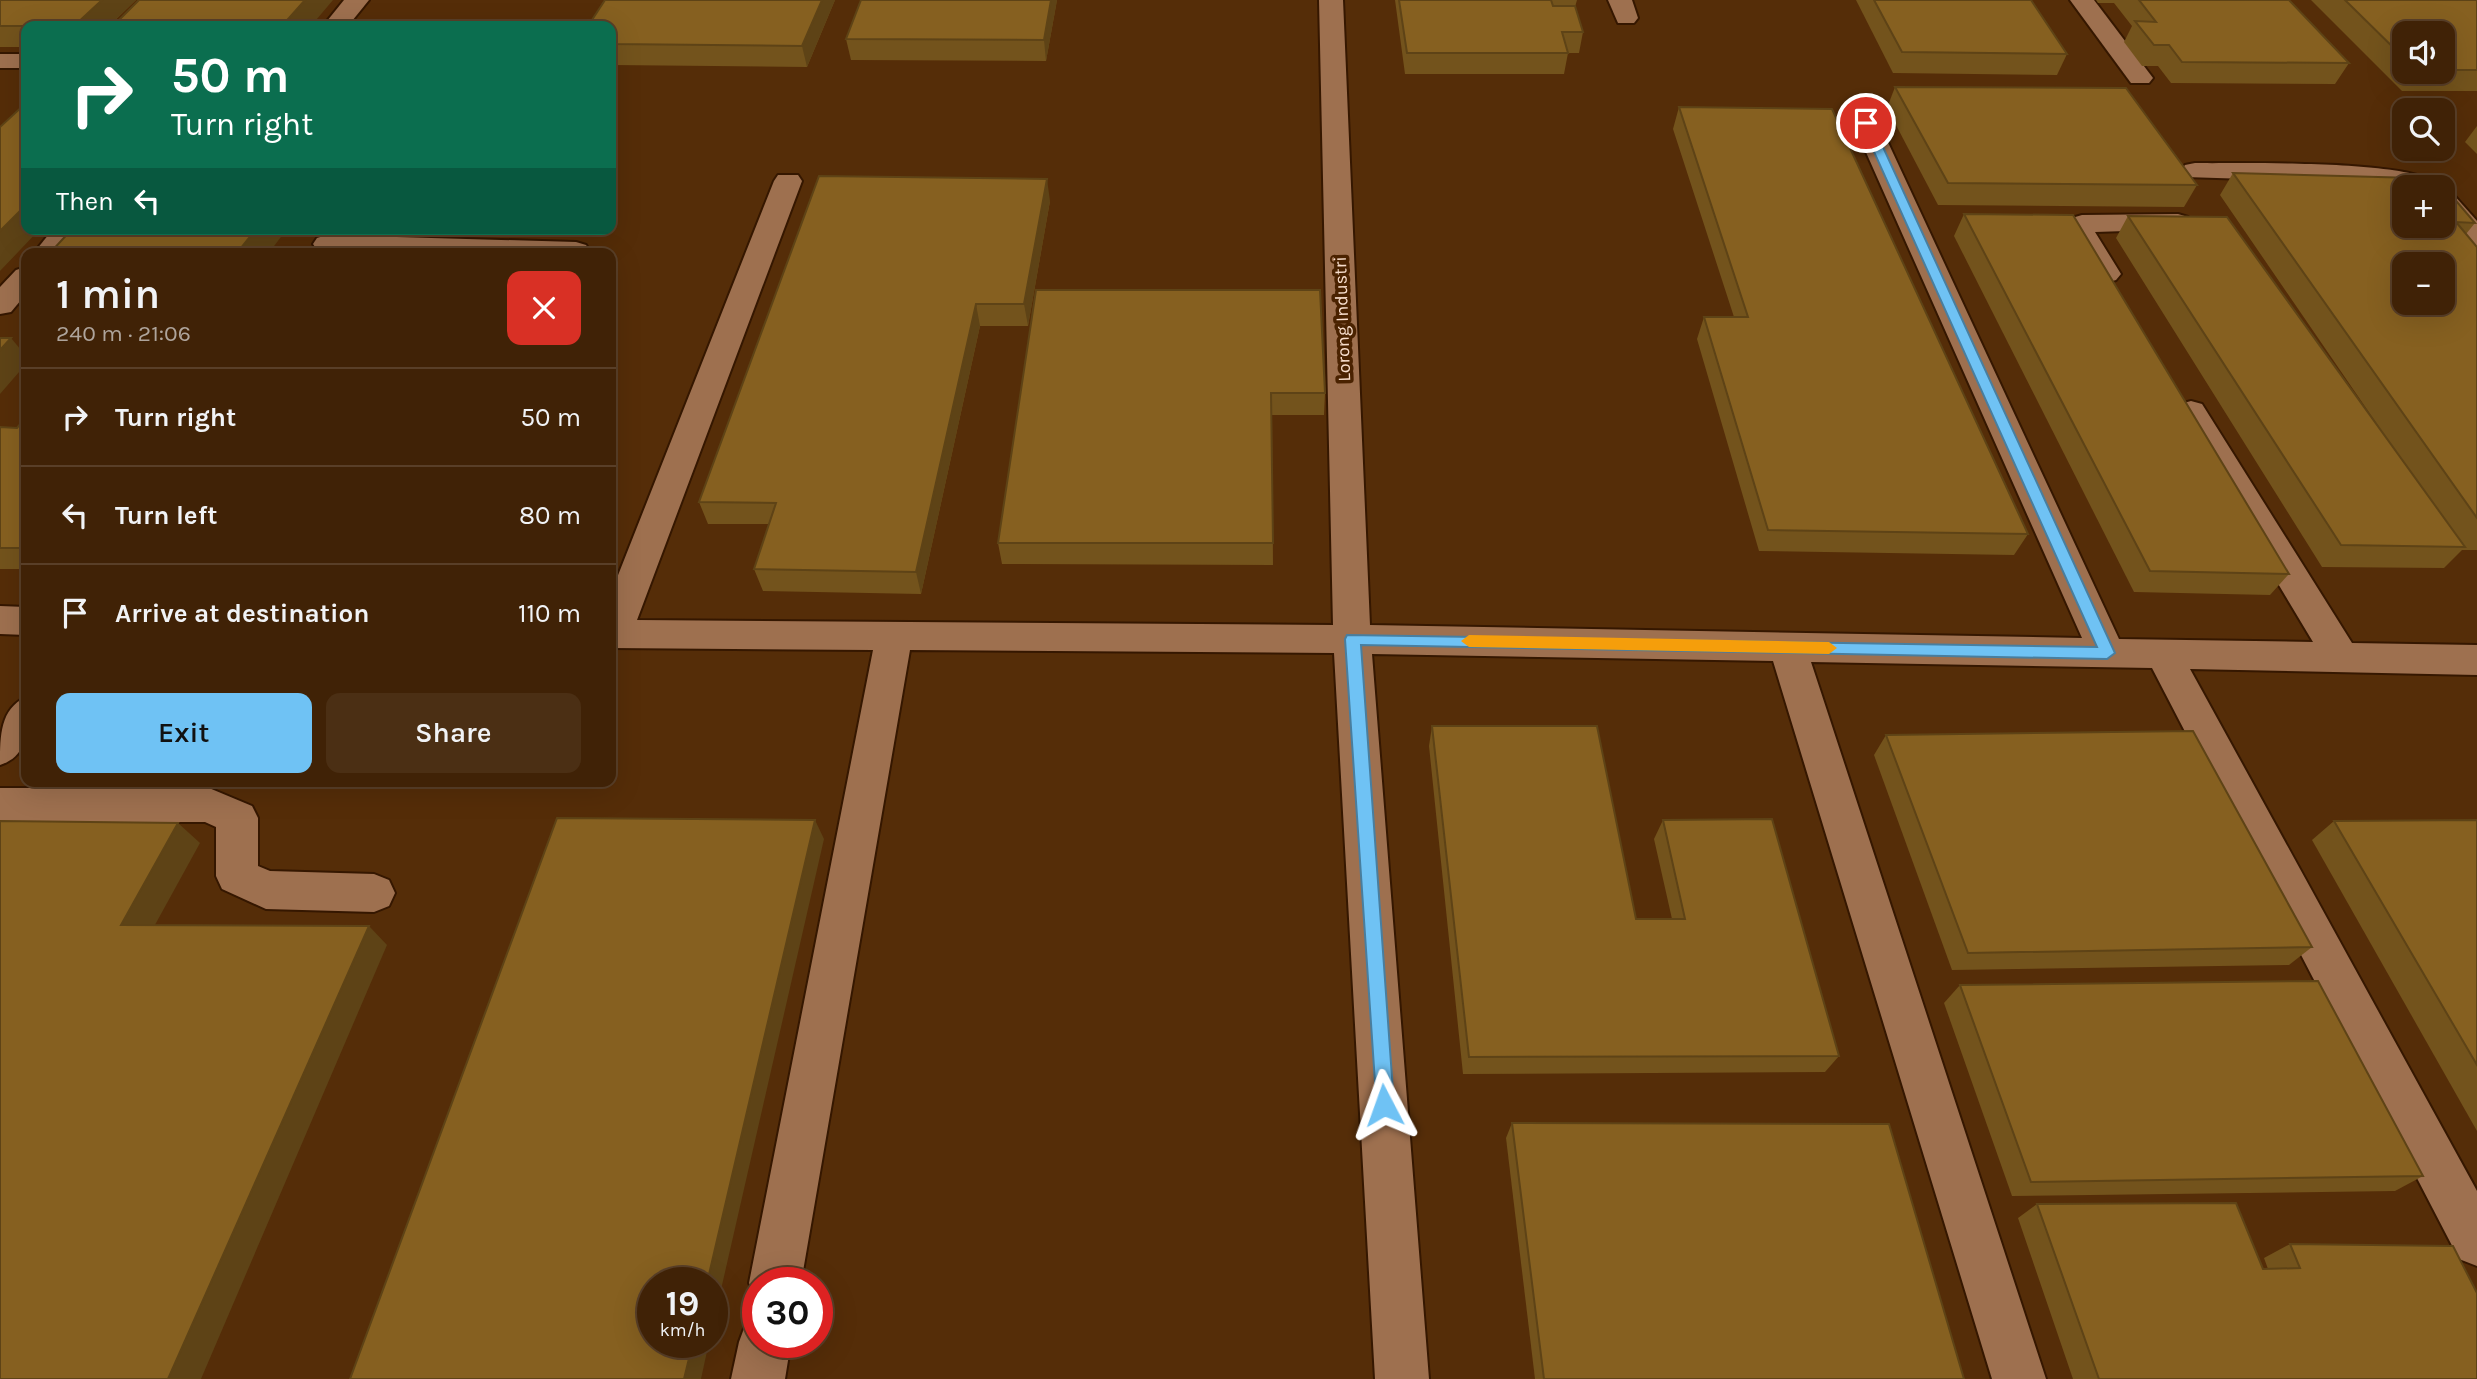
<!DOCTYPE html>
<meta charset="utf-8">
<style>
body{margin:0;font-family:Karla,sans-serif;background:#4b2f14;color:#f1f3f6;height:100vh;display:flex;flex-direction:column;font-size:26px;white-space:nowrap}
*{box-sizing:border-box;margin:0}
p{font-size:23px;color:#aea49b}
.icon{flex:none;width:38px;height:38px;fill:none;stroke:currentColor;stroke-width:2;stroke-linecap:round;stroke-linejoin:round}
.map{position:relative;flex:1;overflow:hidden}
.panel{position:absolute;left:21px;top:248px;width:595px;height:539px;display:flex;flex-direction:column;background:#402206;border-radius:14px;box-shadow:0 7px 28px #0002,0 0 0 2px #593f28}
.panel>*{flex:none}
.hud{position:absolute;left:21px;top:21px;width:595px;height:214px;border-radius:14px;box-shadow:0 7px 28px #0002,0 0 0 2px #593f28;background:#0b6e4f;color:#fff;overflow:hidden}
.buttons{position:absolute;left:2392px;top:21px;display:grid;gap:14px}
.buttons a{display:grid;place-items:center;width:63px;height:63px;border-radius:14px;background:#402206;box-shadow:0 7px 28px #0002,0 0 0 2px #593f28;font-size:35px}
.speed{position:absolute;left:637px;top:1267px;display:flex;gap:14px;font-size:35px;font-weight:700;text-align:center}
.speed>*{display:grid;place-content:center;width:91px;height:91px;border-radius:50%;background:#402206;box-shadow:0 7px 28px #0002,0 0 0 2px #593f28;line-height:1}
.speed small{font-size:18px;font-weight:400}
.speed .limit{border:10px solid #d22;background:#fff;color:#111}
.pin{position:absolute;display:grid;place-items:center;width:60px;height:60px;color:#fff;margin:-30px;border:4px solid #fff;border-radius:50%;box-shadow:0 2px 7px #0007}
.me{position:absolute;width:77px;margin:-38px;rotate:356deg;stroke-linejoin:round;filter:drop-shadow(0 0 5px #0008)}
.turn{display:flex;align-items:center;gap:24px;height:147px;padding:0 35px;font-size:32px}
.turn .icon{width:91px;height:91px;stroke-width:2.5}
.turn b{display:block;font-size:49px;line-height:60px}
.then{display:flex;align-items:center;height:66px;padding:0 35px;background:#0003;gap:14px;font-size:26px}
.round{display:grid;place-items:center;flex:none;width:74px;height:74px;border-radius:14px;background:#4b2f14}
.head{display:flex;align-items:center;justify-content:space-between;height:119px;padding:0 35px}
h1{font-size:42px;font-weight:600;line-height:52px}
.cta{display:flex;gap:14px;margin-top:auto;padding:14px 35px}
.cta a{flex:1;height:80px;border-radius:14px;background:#6fc2f4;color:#111;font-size:28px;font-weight:600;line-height:80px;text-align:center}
.cta a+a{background:#4b2f14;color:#f1f3f6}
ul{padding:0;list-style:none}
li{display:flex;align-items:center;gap:21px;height:98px;padding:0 35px;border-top:2px solid #593f28}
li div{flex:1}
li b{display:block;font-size:26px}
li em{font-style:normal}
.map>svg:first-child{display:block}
</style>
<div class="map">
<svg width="2477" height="1379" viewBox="0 0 2477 1379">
<rect width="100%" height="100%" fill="#552d08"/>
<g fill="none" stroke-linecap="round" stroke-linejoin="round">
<defs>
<g id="minor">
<polygon points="344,0 369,0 348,26 323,26"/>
<polygon points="1319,0 1343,0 1370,625 2082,638 1853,123 1857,117 1875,117 1879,123 2119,639 2313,642 2175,412 2180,404 2191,401 2202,404 2352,643 2477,645 2477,675 2190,669 2477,1191 2477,1266 2459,1259 2152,668 1811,662 2046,1379 1992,1379 1773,661 1372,654 1429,1379 1375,1379 1334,653 910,650 801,1283 758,1283 757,1301 749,1283 873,650 611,648 611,593 774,181 778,175 798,175 802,181 637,620 1333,625"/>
<polygon points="1608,0 1632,0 1638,18 1634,23 1618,23"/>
<polygon points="2070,0 2094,0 2153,78 2149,83 2131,83"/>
<rect x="0" y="54" width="26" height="14"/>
<path d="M2195,163C2236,164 2421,158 2441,187L2404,189L2376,183L2185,177L2181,171L2185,165Z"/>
<polygon points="2443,192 2453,194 2477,221 2477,247 2467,244 2443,217"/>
<polygon points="2178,214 2188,217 2192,223 2188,229 2095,232 2121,274 2116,280 2106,283 2096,280 2066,232 2072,218 2082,215"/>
<polygon points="53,229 83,229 63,254 33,254"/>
<polygon points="327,235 576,242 586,245 590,251 589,254 366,254 317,250 313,244 317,238"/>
<polygon points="26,267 26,294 11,312 0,314 0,287 16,270"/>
<polygon points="0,606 26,607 26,635 0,634"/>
<path d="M26,697C27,726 31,755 0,765C0,736 0,709 26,697Z"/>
<polygon points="0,788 209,788 252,806 258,818 258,866 270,871 374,874 389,880 395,893 389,906 374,912 266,909 222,889 216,876 216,827 205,822 0,822"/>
<polygon points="758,1319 758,1342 791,1342 785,1379 731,1379 739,1342 746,1323"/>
</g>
</defs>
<use href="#minor" stroke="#351700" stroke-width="4"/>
<use href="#minor" fill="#9e704f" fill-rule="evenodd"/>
</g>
<g fill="#73531c" fill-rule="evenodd">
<polygon points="0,0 136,0 109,26 26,26 26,47 0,47"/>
<polygon points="835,0 807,67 611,65 611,26"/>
<polygon points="861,0 1057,0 1046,61 851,60 846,39"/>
<polygon points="1395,0 1577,0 1575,7 1583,32 1579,53 1568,53 1564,74 1405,74"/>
<polygon points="1856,0 2031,0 2067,54 2057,75 1893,73"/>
<polygon points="2096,0 2289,0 2349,63 2335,84 2171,83 2158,66 2142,66 2124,42 2132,26 2114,3 2098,3"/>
<path d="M2311,0H2477V91H2402ZM2404,33H2443V72H2404Z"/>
<polygon points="1895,87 2197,185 2184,207 1938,205 1887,108"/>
<polygon points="1679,107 2028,534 2014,555 1759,551 1697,339 1704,317 1734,317 1673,129"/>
<polygon points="2477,126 2477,154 2465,142"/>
<polygon points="2233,173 2404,226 2443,196 2475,223 2466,234 2477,247 2477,550 2462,550 2444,568 2322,567 2116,238 2128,216 2379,427 2220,195"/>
<polygon points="1050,201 1028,326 980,326 921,594 763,591 754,569 769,524 708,524 699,502"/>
<polygon points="1964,214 2289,574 2270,595 2134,592 1954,236"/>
<polygon points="1036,290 1325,393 1324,415 1272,415 1273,565 1002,564 998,543"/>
<polygon points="26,417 26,569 0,569 0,427 17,428"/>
<polygon points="1432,726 1636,919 1672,919 1654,839 1663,820 1839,1056 1825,1072 1463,1074 1429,746"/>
<polygon points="1886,735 2312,947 2289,965 1952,970 1874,755"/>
<polygon points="2477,820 2477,1131 2312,840 2334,821"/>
<polygon points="1960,985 2423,1176 2395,1191 2012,1196 1944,1003"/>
<polygon points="1512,1123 1964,1379 1535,1379 1506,1138"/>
<polygon points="2037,1204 2263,1269 2268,1269 2264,1258 2290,1244 2477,1379 2073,1379 2018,1218"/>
</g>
<g fill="#5e4316">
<polygon points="102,0 136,0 109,26 74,26"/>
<polygon points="305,0 333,0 311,26 282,26"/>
<polygon points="822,0 835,0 807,67 802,46"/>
<polygon points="1051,0 1057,0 1046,61 1044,40"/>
<polygon points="1047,179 1050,201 1028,326 1024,304"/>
<polygon points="26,205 26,229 40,229 0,271 0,231"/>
<polygon points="256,229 287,229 268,254 236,254"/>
<polygon points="976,304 980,326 921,594 916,572"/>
<polygon points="11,338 26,356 26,364 0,394 0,350"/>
<polygon points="815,820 824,839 712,1329 712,1283 707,1283"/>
<polygon points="178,823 200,843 145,943 121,925"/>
<polygon points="369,926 387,945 201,1379 168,1379"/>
<polygon points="693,1342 709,1342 701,1379 684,1379"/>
</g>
<g fill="#866020" stroke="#5e4316" stroke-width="2" fill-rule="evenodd">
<polygon points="0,0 102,0 74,26 0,26"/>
<polygon points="139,0 305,0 282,26 113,26"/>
<polygon points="605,0 822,0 802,46 611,44 611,26 588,26"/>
<polygon points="861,0 1051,0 1044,40 846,39"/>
<polygon points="1399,0 1551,0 1553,6 1575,6 1583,32 1562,32 1568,53 1407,53"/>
<polygon points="1874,0 2031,0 2067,54 1902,52"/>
<polygon points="2139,0 2289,0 2349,63 2182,62 2169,45 2154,45 2135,21 2156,22"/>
<polygon points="2345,0 2477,0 2477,70 2443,70 2443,33 2404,33 2404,58"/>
<polygon points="1895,87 2126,88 2197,185 1948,183"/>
<polygon points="26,103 26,205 0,231 0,127"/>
<polygon points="1679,107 1832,109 2028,534 1768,530 1704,317 1748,317"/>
<path d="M2233,173L2415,178L2423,187H2404V226H2443V196H2452L2475,223L2456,222L2477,247V518ZM2404,264H2443V303H2404Z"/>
<polygon points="819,176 1047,179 1024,304 976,304 916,572 754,569 776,503 699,502"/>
<polygon points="1964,214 2073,215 2289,574 2150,571"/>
<polygon points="2128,216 2227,217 2465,547 2341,545"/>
<polygon points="72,229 256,229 236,254 49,254"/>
<polygon points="350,253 575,253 350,254"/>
<polygon points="1036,290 1320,290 1325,393 1271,393 1273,543 998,543"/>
<polygon points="0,338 11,338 0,350"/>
<polygon points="26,417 26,548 0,548 0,427 17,428"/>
<polygon points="1432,726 1597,726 1636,919 1685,919 1663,820 1772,819 1839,1056 1469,1057"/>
<polygon points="2193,731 2312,947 1968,953 1886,735"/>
<polygon points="557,818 815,820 707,1283 653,1283 653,1342 693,1342 684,1379 350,1379"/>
<polygon points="2477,820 2477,1065 2334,821"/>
<polygon points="0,821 178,823 121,925 369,926 168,1379 0,1379"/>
<polygon points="2318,981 2423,1176 2031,1182 1960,985"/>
<polygon points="1512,1123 1889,1124 1964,1379 1544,1379"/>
<polygon points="2236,1203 2263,1269 2300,1268 2290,1244 2453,1246 2477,1293 2477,1379 2099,1379 2037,1204"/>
</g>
<polygon fill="#6fc2f4" stroke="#487e9f" stroke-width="2" points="1866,120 1872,123 2115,653 2107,659 1361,645 1394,1105 1391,1112 1384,1115 1377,1112 1345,639 1347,635 2097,647 1861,123"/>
<polygon fill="#f59e0b" points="1469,635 1829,642 1837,648 1829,654 1469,647 1461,641"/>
<g text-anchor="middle" stroke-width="7" stroke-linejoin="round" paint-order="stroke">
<g font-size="18" fill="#f8decc" stroke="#4a2200">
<text transform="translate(1342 319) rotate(-92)" y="6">Lorong Industri</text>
</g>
</g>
</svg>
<div class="buttons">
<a><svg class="icon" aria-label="sound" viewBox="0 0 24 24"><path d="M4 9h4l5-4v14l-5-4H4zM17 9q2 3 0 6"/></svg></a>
<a><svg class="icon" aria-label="search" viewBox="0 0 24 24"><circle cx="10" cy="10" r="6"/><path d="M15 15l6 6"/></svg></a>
<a>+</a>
<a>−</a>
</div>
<div class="speed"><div>19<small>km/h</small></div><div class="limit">30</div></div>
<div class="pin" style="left:1866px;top:123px;background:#d93025"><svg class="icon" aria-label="arrive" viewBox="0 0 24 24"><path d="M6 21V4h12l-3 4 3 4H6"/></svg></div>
<svg class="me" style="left:1384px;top:1105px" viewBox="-20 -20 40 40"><path d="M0-17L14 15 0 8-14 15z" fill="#6fc2f4" stroke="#fff" stroke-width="4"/></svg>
<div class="hud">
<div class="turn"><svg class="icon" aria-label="right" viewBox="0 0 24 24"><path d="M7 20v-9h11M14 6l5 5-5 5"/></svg><div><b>50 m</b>Turn right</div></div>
<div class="then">Then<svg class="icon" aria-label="left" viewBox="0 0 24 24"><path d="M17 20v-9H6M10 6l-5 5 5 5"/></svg></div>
</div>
<section class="panel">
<div class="head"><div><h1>1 min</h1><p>240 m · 21:06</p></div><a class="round" style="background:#d93025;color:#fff"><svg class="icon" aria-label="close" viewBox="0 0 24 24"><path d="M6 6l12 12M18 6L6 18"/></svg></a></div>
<ul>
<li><svg class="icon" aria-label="right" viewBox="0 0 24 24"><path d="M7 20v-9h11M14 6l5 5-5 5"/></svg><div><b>Turn right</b></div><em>50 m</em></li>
<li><svg class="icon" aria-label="left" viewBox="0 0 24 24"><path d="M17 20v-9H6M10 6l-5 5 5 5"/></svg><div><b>Turn left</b></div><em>80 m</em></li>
<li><svg class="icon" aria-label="arrive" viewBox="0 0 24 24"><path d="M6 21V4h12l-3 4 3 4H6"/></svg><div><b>Arrive at destination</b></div><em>110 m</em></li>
</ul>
<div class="cta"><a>Exit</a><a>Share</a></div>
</section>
</div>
